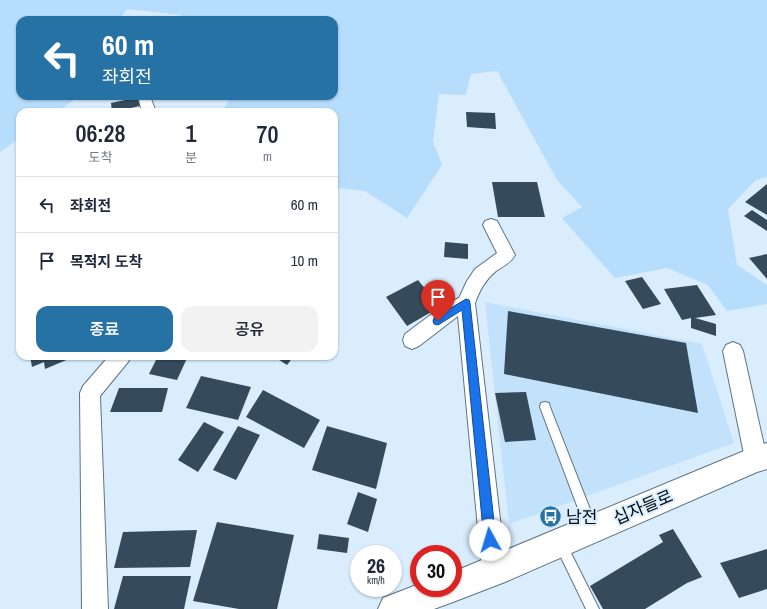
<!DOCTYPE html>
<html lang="ko">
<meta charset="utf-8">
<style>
body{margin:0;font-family:"Archivo Narrow","Noto Sans KR",sans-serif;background:#f2f2f3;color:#1f2937;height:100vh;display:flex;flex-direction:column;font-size:15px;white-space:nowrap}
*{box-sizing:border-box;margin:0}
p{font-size:13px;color:#747a83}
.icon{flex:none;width:22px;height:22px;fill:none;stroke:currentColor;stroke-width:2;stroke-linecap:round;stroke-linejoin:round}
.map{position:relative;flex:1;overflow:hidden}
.panel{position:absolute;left:16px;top:108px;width:322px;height:252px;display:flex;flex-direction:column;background:#fff;border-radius:12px;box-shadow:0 1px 3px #0004}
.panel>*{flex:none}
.guide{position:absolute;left:16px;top:16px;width:322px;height:84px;border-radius:12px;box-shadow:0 1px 3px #0004;background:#2772a5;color:#fff;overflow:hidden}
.speed{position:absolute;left:350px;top:545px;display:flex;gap:8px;font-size:20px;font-weight:700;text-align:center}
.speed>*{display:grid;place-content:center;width:52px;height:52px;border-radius:50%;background:#fff;box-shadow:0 1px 3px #0004;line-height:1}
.speed small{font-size:10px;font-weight:400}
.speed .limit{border:6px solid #d22;background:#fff;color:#111}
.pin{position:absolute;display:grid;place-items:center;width:34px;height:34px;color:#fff;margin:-41px -17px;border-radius:50% 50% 50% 0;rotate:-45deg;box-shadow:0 0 4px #0007}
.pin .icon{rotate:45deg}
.me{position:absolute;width:44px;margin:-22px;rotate:354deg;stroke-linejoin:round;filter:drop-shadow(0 0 3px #0008)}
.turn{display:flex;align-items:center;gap:14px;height:84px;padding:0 20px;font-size:18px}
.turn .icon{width:52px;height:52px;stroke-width:2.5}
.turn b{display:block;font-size:28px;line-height:34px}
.eta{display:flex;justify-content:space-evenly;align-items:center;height:68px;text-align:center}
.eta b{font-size:24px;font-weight:600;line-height:28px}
.button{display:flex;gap:8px;margin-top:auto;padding:8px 20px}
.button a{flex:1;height:46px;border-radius:12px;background:#2772a5;color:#fff;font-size:16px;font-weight:600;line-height:46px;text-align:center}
.button a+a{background:#f2f2f3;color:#1f2937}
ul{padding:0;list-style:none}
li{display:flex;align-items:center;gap:12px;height:56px;padding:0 20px;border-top:1px solid #e0e1e3}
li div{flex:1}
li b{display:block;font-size:15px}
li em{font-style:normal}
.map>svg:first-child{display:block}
</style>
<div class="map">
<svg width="767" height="609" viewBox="0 0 767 609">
<rect width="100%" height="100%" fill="#d9edfd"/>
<polygon fill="#c2e1fb" points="485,302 702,344 734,443 509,524"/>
<polygon fill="#b7ddfc" points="0,0 767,0 767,177 756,180 728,209 737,265 767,285 767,304 727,311 708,285 667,268 615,278 562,218 582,207 557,180 497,71 471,74 466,95 439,94 433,142 442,165 407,218 365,191 339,188 334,196 334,112 221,112 232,96 334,96 334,20 184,20 181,15 127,9 119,20 20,20 20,96 72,96 74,100 57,112 20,112 20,138 0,152"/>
<g fill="#354a5a">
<polygon points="139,97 140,106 112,112 111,103"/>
<polygon points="466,112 495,113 496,129 467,127"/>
<polygon points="492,182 537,182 545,217 498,217"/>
<polygon points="767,184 767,215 745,202"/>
<polygon points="752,210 767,220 767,231 744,216"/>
<polygon points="445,242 468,244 468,259 444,257"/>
<polygon points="767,254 767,279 749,258"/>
<polygon points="642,277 661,304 643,309 625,281"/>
<polygon points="418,280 440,307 407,326 386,297"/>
<polygon points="697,285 716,315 695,318 716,324 716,336 691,328 691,318 682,320 664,289"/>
<polygon points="508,311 686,343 698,413 504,374"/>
<polygon points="30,356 76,356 45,369 44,362 32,367"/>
<polygon points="158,356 188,356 177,380 149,374"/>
<polygon points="273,356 294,356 287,365"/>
<polygon points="201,376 251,387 238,420 186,408"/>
<polygon points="119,388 168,388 162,412 110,412"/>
<polygon points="263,390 320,420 304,448 246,417"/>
<polygon points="526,392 536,440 505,442 495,393"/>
<polygon points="204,422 224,432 198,472 178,460"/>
<polygon points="238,426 260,435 236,480 213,470"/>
<polygon points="327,426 387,443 376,489 312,470"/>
<polygon points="358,492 377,499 368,532 347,524"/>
<polygon points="217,522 294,535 277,609 239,609 193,601"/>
<polygon points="673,529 702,577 687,583 645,609 603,609 590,586 663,542 659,535"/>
<polygon points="197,530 190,567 114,568 123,532"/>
<polygon points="319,534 349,538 347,553 317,549"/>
<polygon points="767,549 767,589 739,598 720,563"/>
<polygon points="123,576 191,576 184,609 114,609"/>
</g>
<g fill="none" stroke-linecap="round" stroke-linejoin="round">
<defs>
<g id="lane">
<polygon points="545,402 549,403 550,407 597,527 595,531 591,533 587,531 585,527 540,407 541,403"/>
<polygon points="561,539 565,541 599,609 586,609 555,545 557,541"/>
</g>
<g id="street">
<polygon points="138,96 150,96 156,112 142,112"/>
<path d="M491,219L497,221L515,255C511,263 503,266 496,271C485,280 480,290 475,303L506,571L503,580L494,583L485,580L482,571L458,316L419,346L412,349L405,346L403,340L405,334L444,305L459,298L467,281L475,269L497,253L483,225L485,221Z"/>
<polygon points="733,342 740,345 743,351 767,459 764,467 756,470 748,467 745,459 723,351 726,345"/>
<polygon points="109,356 131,356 128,362 100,396 108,609 82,609 80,393 83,386"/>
</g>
<polygon id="secondary" points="767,443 767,469 757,472 505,582 453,602 434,609 378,609 383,598 419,584 419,588 453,588 453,572 756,446"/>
</defs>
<use href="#lane" stroke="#5d7384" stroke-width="2"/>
<use href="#street" stroke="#5d7384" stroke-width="2"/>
<use href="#secondary" stroke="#5d7384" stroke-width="2"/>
<use href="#lane" fill="#fff" fill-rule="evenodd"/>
<use href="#street" fill="#fff" fill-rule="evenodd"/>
<use href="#secondary" fill="#fff" fill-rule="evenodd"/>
</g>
<polygon fill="#1a73e8" stroke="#114b97" points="466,299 469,300 470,303 496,540 495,544 490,546 486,544 484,540 462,310 438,325 434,324 433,321 434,318"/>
<defs>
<symbol id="bus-disc" viewBox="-11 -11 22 22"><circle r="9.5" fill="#2772a5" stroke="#d9edfd"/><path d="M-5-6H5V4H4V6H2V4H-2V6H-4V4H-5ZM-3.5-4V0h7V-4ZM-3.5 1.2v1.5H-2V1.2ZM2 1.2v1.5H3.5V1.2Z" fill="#fff"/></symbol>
</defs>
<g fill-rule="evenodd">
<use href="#bus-disc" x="538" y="504" width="25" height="25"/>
</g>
<g text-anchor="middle" stroke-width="4" stroke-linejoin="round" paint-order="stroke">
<g font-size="17" fill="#050c13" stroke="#d9edfd">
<text transform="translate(643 507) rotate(-23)" y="6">십자들로</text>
</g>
<g font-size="17" fill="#050c13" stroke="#d9edfd" text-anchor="start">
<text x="566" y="523">남전</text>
</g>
</g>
</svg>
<div class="speed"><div>26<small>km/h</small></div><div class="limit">30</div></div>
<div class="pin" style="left:438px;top:321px;background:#d93025"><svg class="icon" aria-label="arrive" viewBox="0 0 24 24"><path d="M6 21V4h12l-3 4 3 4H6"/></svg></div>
<svg class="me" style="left:490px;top:540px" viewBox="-20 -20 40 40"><circle r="19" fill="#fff"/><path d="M0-13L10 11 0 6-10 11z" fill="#1a73e8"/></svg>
<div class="guide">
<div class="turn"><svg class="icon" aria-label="left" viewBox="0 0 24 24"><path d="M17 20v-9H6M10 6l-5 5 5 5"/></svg><div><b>60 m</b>좌회전</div></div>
</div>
<section class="panel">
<div class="eta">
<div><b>06:28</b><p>도착</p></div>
<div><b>1</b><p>분</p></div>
<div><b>70</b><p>m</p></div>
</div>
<ul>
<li><svg class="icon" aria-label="left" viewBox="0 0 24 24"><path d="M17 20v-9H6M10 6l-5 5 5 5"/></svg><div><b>좌회전</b></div><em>60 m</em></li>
<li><svg class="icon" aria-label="arrive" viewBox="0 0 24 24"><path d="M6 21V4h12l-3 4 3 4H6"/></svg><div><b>목적지 도착</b></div><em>10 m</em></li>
</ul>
<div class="button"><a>종료</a><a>공유</a></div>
</section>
</div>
